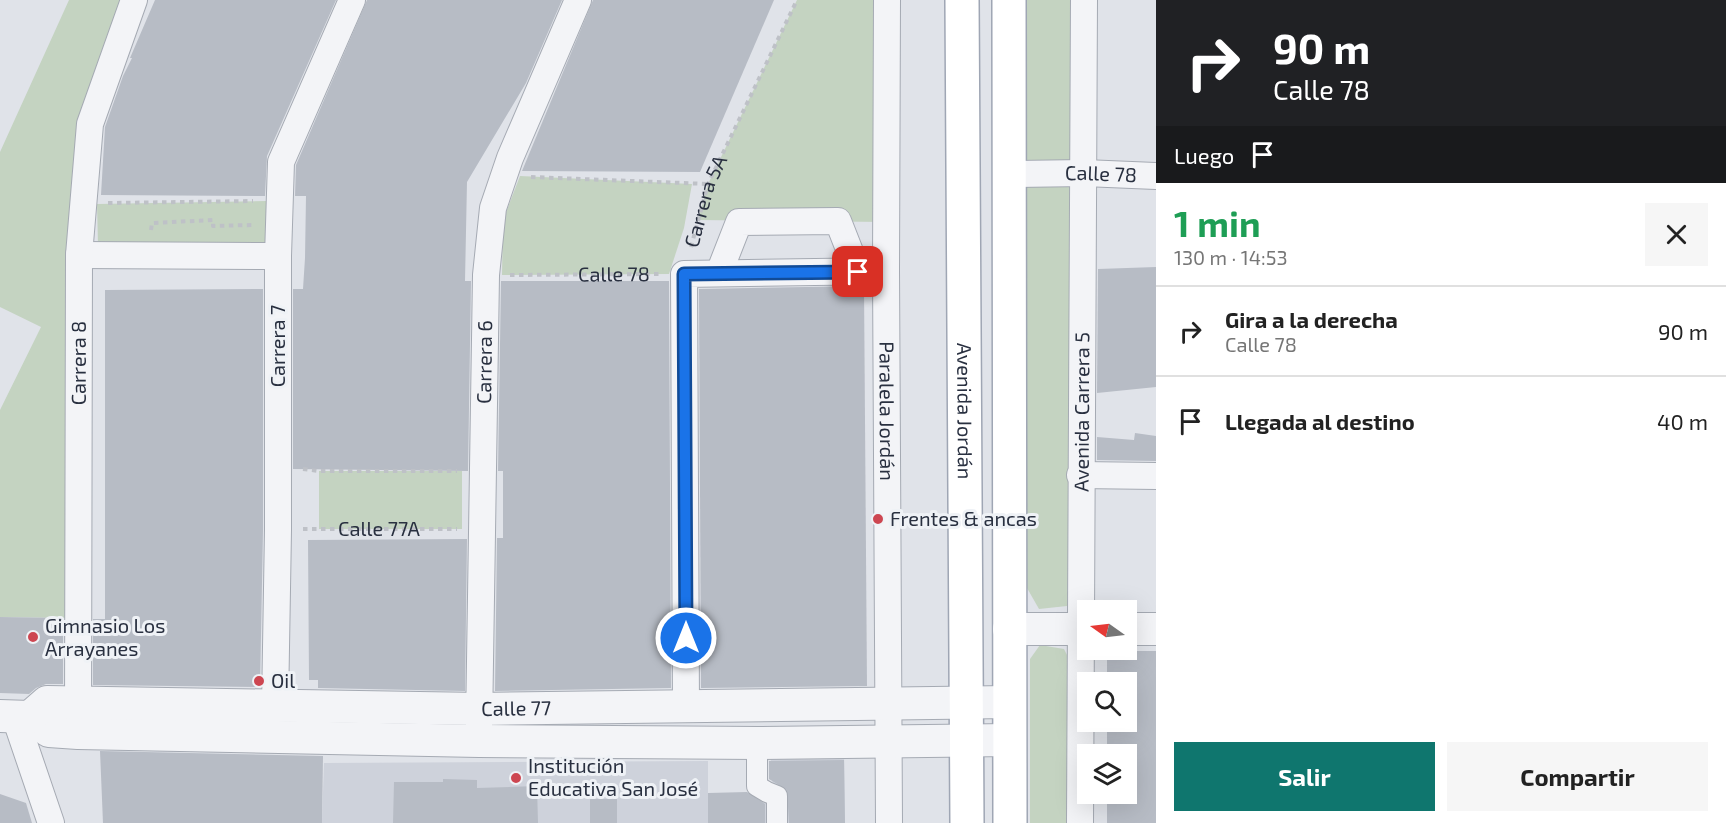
<!DOCTYPE html>
<html lang="es">
<meta charset="utf-8">
<style>
body{margin:0;font-family:"Exo 2",sans-serif;background:#f6f6f6;color:#222;height:100vh;display:flex;flex-direction:column;font-size:22px;white-space:nowrap}
*{box-sizing:border-box;margin:0}
p{font-size:20px;color:#767676}
.icon{flex:none;width:33px;height:33px;fill:none;stroke:currentColor;stroke-width:2;stroke-linecap:round;stroke-linejoin:round}
.map{position:relative;flex:1;overflow:hidden}
.panel{display:flex;flex-direction:column;background:#fff;width:570px}
.panel>*{flex:none}
.top-card{background:#202124;color:#fff;overflow:hidden}
.needle{width:39px;rotate:284deg}
.tools{position:absolute;left:1077px;top:600px;display:grid;gap:12px}
.tools a{display:grid;place-items:center;width:60px;height:60px;border-radius:0px;background:#fff;box-shadow:0 6px 24px #0002;font-size:30px}
.pin{position:absolute;display:grid;place-items:center;width:51px;height:51px;color:#fff;margin:-26px;border-radius:12px;box-shadow:0 3px 9px #0006}
.me{position:absolute;width:66px;margin:-33px;rotate:0deg;stroke-linejoin:round;filter:drop-shadow(0 0 4px #0008)}
.turn{display:flex;align-items:center;gap:21px;height:126px;padding:0 18px;font-size:27px}
.turn .icon{width:78px;height:78px;stroke-width:2.5}
.turn b{display:block;font-size:42px;line-height:51px}
.then{display:flex;align-items:center;height:57px;padding:0 18px;background:#0003;gap:12px;font-size:22px}
.round{display:grid;place-items:center;flex:none;width:63px;height:63px;border-radius:0px;background:#f6f6f6}
.summary{display:flex;align-items:center;justify-content:space-between;height:102px;padding:0 18px}
h1{font-size:36px;font-weight:700;line-height:45px;color:#1e9e55}
.cta{display:flex;gap:12px;margin-top:auto;padding:12px 18px}
.cta a{flex:1;height:69px;border-radius:0px;background:#0f766e;color:#fff;font-size:24px;font-weight:700;line-height:69px;text-align:center}
.cta a+a{background:#f6f6f6;color:#222}
ul{padding:0;list-style:none}
li{display:flex;align-items:center;gap:18px;height:90px;padding:0 18px;border-top:2px solid #e0e0e0}
li div{flex:1}
li b{display:block;font-size:22px}
li em{font-style:normal}
main{display:flex;flex:1;min-height:0}
.map>svg:first-child{display:block}
</style>
<main>
<div class="map">
<svg width="1156" height="823" viewBox="0 0 1156 823">
<rect width="100%" height="100%" fill="#e0e3e9"/>
<polygon fill="#ced2db" points="770,747 844,748 845,823 322,823 324,763 708,761 708,793 773,793"/>
<g fill="#c4d3c1">
<polygon points="69,0 123,0 78,119 69,330 66,618 0,617 0,410 41,327 0,307 0,152"/>
<polygon points="797,0 887,0 886,222 698,220 708,184"/>
<polygon points="1023,0 1073,0 1074,594 1067,606 1039,609 1027,588"/>
<polygon points="520,176 692,184 684,228 669,274 502,275 503,220"/>
<polygon points="266,201 267,243 98,246 97,204"/>
<rect x="319" y="471" width="143" height="58"/>
<polygon points="1040,645 1064,649 1073,667 1071,823 1030,823 1030,659"/>
</g>
<g fill="#b7bcc5">
<polygon points="155,0 336,0 267,156 265,196 101,195 105,127 123,76 132,58 130,58"/>
<polygon points="367,0 562,0 526,83 467,182 465,281 471,281 468,471 293,469 293,289 303,289 305,258 306,196 295,196 296,165"/>
<polygon points="593,0 774,0 700,172 522,171"/>
<polygon points="1156,267 1156,387 1097,393 1098,269"/>
<polygon points="501,281 669,281 671,688 495,691 497,538 503,538 503,471 498,471"/>
<polygon points="864,286 867,686 701,688 699,289"/>
<polygon points="263,289 263,530 260,687 93,685 93,619 105,619 105,290"/>
<polygon points="1135,433 1156,436 1156,461 1097,460 1097,437 1134,440"/>
<polygon points="467,539 465,691 318,688 318,680 309,680 308,540"/>
<polygon points="0,617 63,618 63,684 46,684 36,688 29,694 0,693"/>
<polygon points="1107,651 1156,651 1156,823 1107,823 1107,794 1126,794 1126,754 1107,754 1107,722 1126,722 1126,682 1107,682"/>
<polygon points="100,751 323,756 322,823 103,823"/>
<polygon points="844,760 845,823 789,823 787,790 769,779 769,761"/>
<polygon points="443,779 477,780 477,788 537,786 538,823 393,823 394,782 443,782"/>
<polygon points="747,792 765,804 765,823 708,823 708,793"/>
<polygon points="0,794 26,803 32,823 0,823"/>
<rect x="590" y="799" width="27" height="24"/>
</g>
<g fill="none" stroke-linecap="round" stroke-linejoin="round">
<defs>
<polyline id="pedestrian" points="757,743 757,786 767,792 777,796 777,823"/>
<g id="minor">
<path id="s4" d="M887,0L886,271L889,823"/>
<path id="s5" d="M1009,174L1084,173L1156,176"/>
<polyline points="79,255 278,256"/>
<polyline points="719,273 739,222 838,221 858,272"/>
<polyline points="1080,475 1156,476"/>
<polyline points="275,706 278,530 278,256 281,162 352,0"/>
<polyline points="686,707 684,274 886,271"/>
<polyline points="15,717 51,823"/>
<path id="s6" d="M78,721L79,255L90,124L134,0"/>
<path id="s7" d="M479,726L486,275L493,208L510,158L578,0"/>
<path id="s8" d="M1080,823L1084,0"/>
</g>
<g id="tertiary">
<polyline points="1009,629 1088,629"/>
<polyline points="1126,629 1156,629"/>
<polyline points="0,716 30,717 49,731 78,733 479,741 757,743 1010,740"/>
<path id="s9" d="M30,717L47,702L479,709L1009,702"/>
</g>
<g id="primary">
<path id="s10" d="M962,0L967,823"/>
<polyline points="1009,0 1010,823"/>
</g>
</defs>
<use href="#pedestrian" stroke="#a5aab3" stroke-width="22"/>
<use href="#minor" stroke="#a5aab3" stroke-width="28"/>
<use href="#tertiary" stroke="#a5aab3" stroke-width="34"/>
<use href="#primary" stroke="#9fa6b4" stroke-width="36"/>
<g stroke="#bec1c7" stroke-width="4" stroke-dasharray="4.5 4.5" stroke-linecap="butt">
<polyline points="531,177 708,184"/>
<polyline points="108,203 253,201"/>
<polyline points="151,230 152,223 213,220 213,226 252,225"/>
<path id="s1" d="M691,247L708,184L797,0"/>
<path id="s2" d="M510,275L659,274"/>
<polyline points="303,469 319,471 457,471"/>
<path id="s3" d="M303,529H457"/>
</g>
<use href="#pedestrian" stroke="#f3f4f7" stroke-width="20"/>
<use href="#minor" stroke="#f3f4f7" stroke-width="26"/>
<use href="#tertiary" stroke="#f3f4f7" stroke-width="32"/>
<use href="#primary" stroke="#fff" stroke-width="33"/>
</g>
<g fill="none" stroke-linecap="round" stroke-linejoin="round">
<defs>
<polyline id="route" points="686,638 684,274 858,272"/>
</defs>
<use href="#route" stroke="#114b97" stroke-width="15"/>
<use href="#route" stroke="#1a73e8" stroke-width="10"/>
</g>
<g fill="#cd4651" stroke="#eff2f6" stroke-width="2">
<circle cx="878" cy="519" r="6"/>
<circle cx="33" cy="637" r="6"/>
<circle cx="259" cy="681" r="6"/>
<circle cx="516" cy="778" r="6"/>
</g>
<g text-anchor="middle" stroke-width="6" stroke-linejoin="round" paint-order="stroke">
<g font-size="20" fill="#293040" stroke="#eff2f6">
<text dy="7" stroke="none"><textPath href="#s5" startOffset="92">Calle 78</textPath></text>
<text dy="7" stroke="none"><textPath href="#s1" startOffset="48">Carrera 5A</textPath></text>
<text dy="7" stroke="none"><textPath href="#s2" startOffset="104">Calle 78</textPath></text>
<text transform="translate(278 346) rotate(-90)" y="7">Carrera 7</text>
<text dy="7" stroke="none"><textPath href="#s6" startOffset="358">Carrera 8</textPath></text>
<text dy="7" stroke="none"><textPath href="#s7" startOffset="364">Carrera 6</textPath></text>
<text dy="7" stroke="none"><textPath href="#s10" startOffset="411">Avenida Jordán</textPath></text>
<text dy="7" stroke="none"><textPath href="#s8" startOffset="411">Avenida Carrera 5</textPath></text>
<text dy="7" stroke="none"><textPath href="#s4" startOffset="411">Paralela Jordán</textPath></text>
<text dy="7" stroke="none"><textPath href="#s3" startOffset="76">Calle 77A</textPath></text>
<text dy="7" stroke="none"><textPath href="#s9" startOffset="492">Calle 77</textPath></text>
</g>
<g font-size="20" fill="#293040" stroke="#eff2f6" text-anchor="start">
<text x="890" y="526">Frentes &amp; ancas</text>
<text x="45" y="633">Gimnasio Los<tspan x="45" dy="23">Arrayanes</tspan></text>
<text x="271" y="688">Oil</text>
<text x="528" y="773">Institución<tspan x="528" dy="23">Educativa San José</tspan></text>
</g>
</g>
</svg>
<div class="tools">
<a><svg class="needle" viewBox="-14 -14 28 28"><path d="M0-13l5 13h-10z" fill="#e53935"/><path d="M0 13l5-13h-10z" fill="#767676"/></svg></a>
<a><svg class="icon" aria-label="search" viewBox="0 0 24 24"><circle cx="10" cy="10" r="6"/><path d="M15 15l6 6"/></svg></a>
<a><svg class="icon" aria-label="layers" viewBox="0 0 24 24"><path d="M12 4l9 5-9 5-9-5zM3 14l9 5 9-5"/></svg></a>
</div>
<div class="pin" style="left:858px;top:272px;background:#d93025"><svg class="icon" aria-label="arrive" viewBox="0 0 24 24"><path d="M6 21V4h12l-3 4 3 4H6"/></svg></div>
<svg class="me" style="left:686px;top:638px" viewBox="-20 -20 40 40"><circle r="17" fill="#1a73e8" stroke="#fff" stroke-width="3"/><path d="M0-11L8 9 0 5-8 9z" fill="#fff"/></svg>
</div>
<section class="panel">
<div class="top-card">
<div class="turn"><svg class="icon" aria-label="right" viewBox="0 0 24 24"><path d="M7 20v-9h11M14 6l5 5-5 5"/></svg><div><b>90 m</b>Calle 78</div></div>
<div class="then">Luego<svg class="icon" aria-label="arrive" viewBox="0 0 24 24"><path d="M6 21V4h12l-3 4 3 4H6"/></svg></div>
</div>
<div class="summary"><div><h1>1 min</h1><p>130 m · 14:53</p></div><a class="round"><svg class="icon" aria-label="close" viewBox="0 0 24 24"><path d="M6 6l12 12M18 6L6 18"/></svg></a></div>
<ul>
<li><svg class="icon" aria-label="right" viewBox="0 0 24 24"><path d="M7 20v-9h11M14 6l5 5-5 5"/></svg><div><b>Gira a la derecha</b><p>Calle 78</p></div><em>90 m</em></li>
<li><svg class="icon" aria-label="arrive" viewBox="0 0 24 24"><path d="M6 21V4h12l-3 4 3 4H6"/></svg><div><b>Llegada al destino</b></div><em>40 m</em></li>
</ul>
<div class="cta"><a>Salir</a><a>Compartir</a></div>
</section>
</main>
